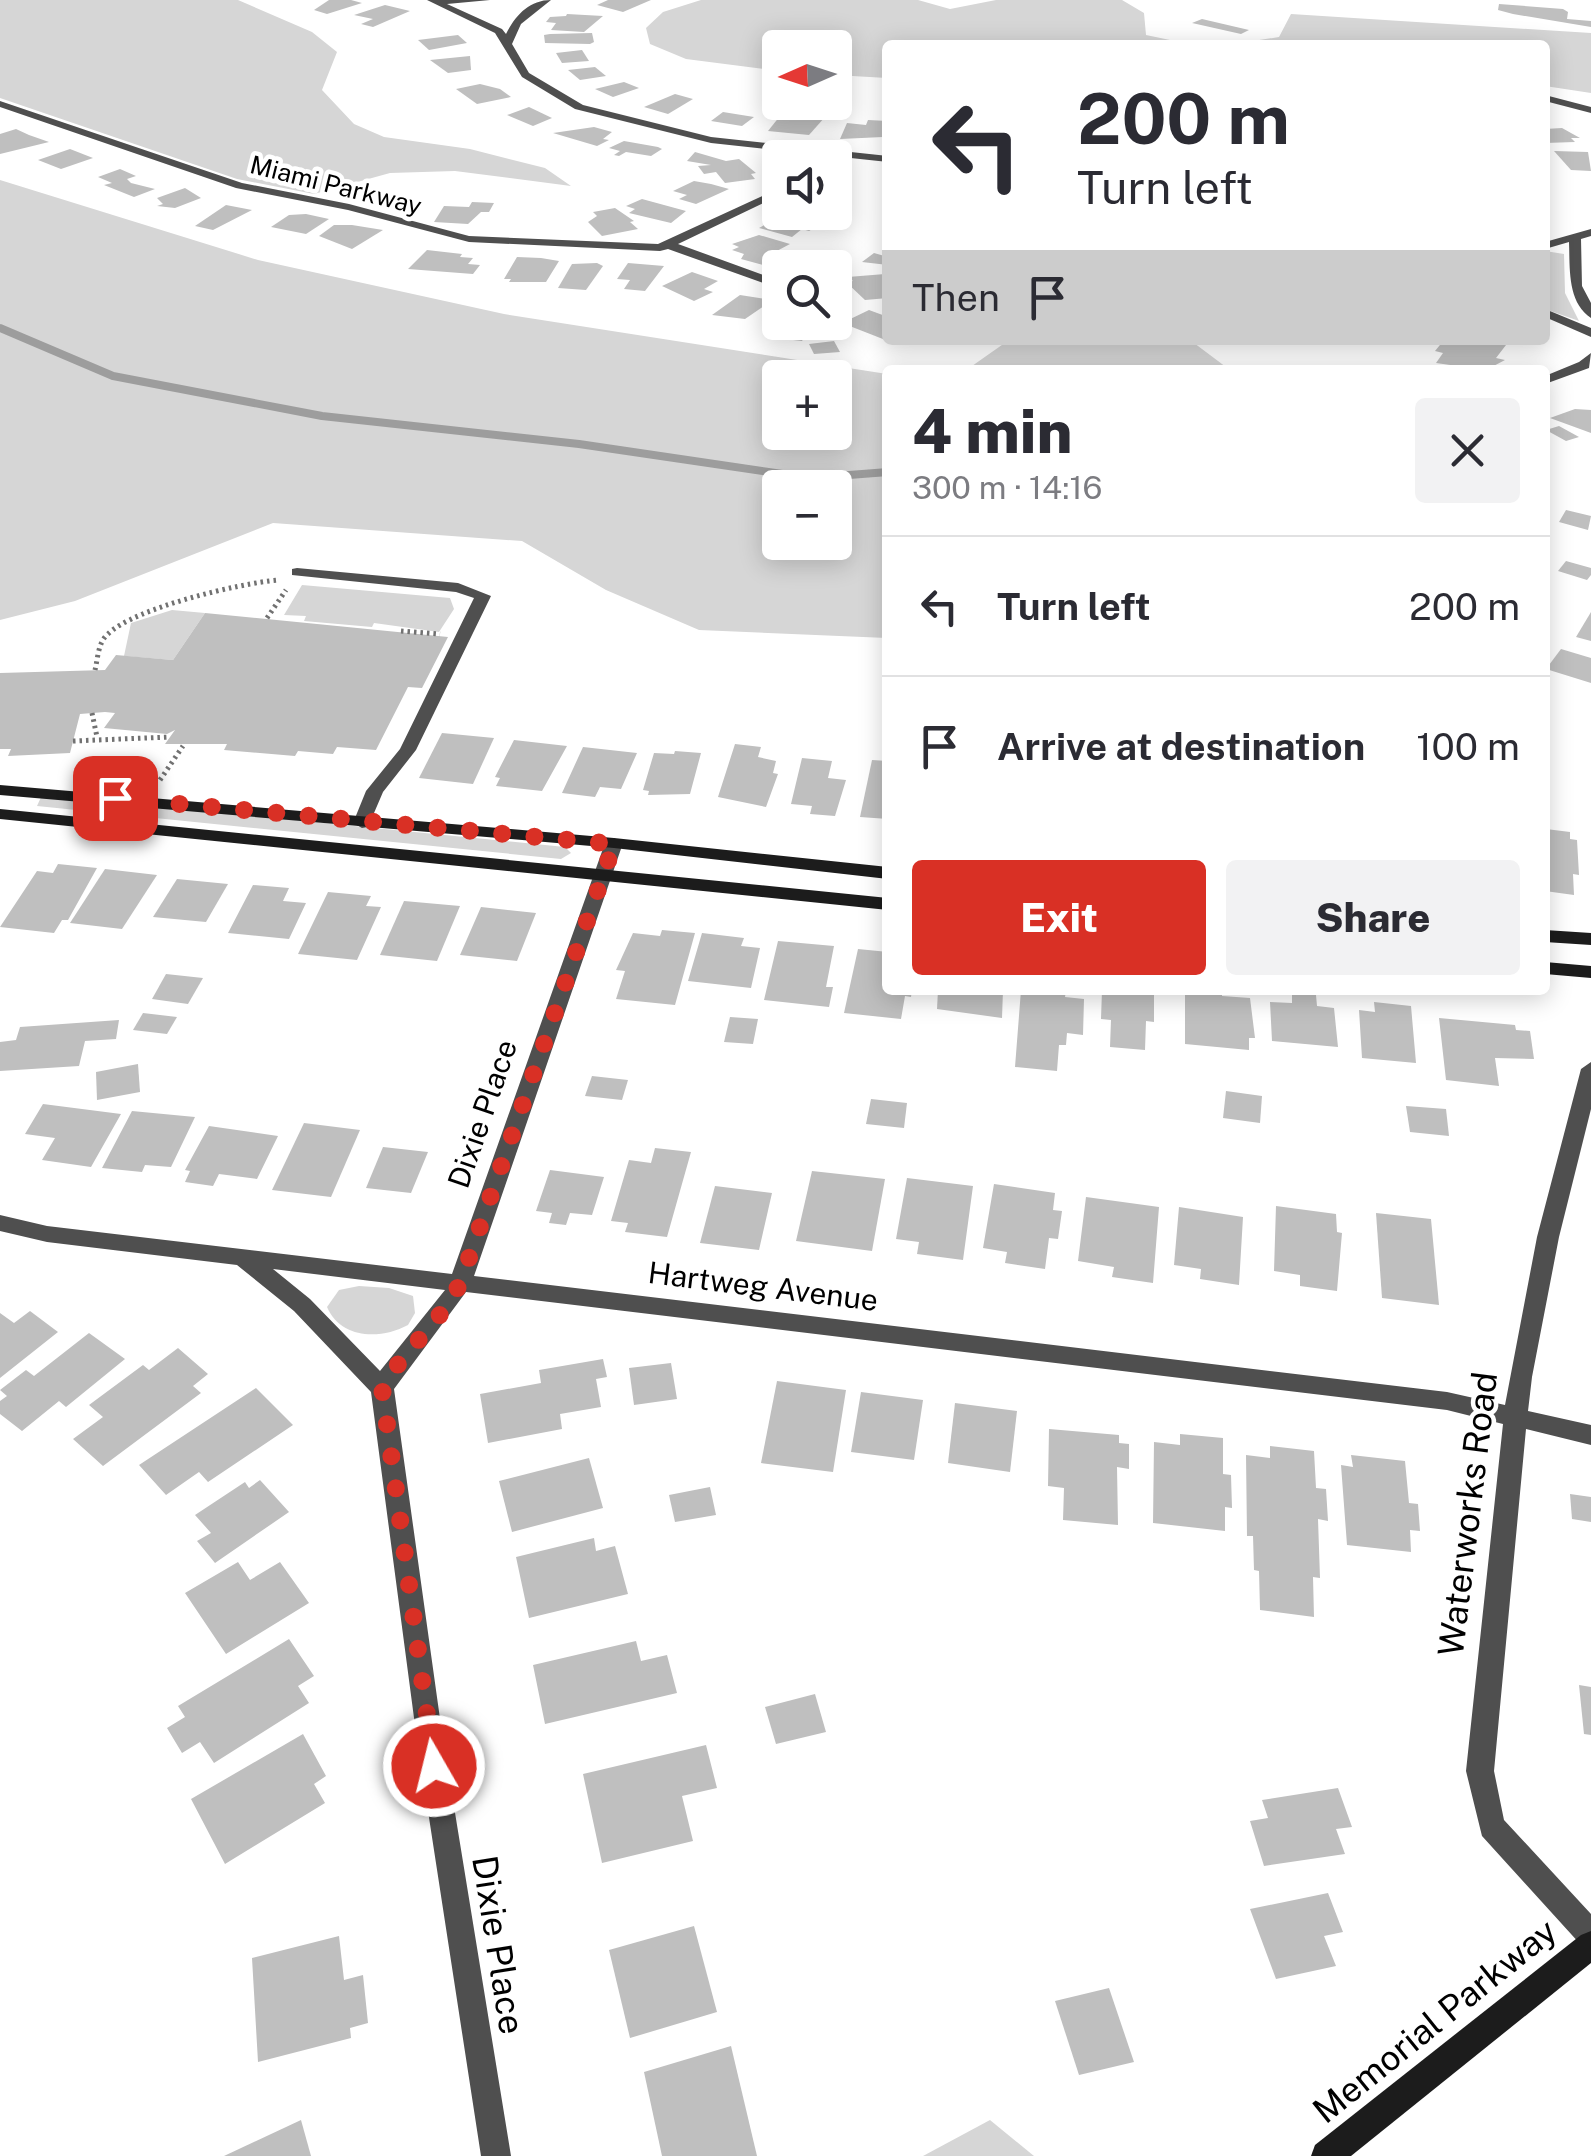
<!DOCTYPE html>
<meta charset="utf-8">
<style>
body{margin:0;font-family:"Public Sans",sans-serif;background:#f2f2f3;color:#2b2b33;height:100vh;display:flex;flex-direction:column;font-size:38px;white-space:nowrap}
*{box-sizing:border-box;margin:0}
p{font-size:32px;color:#7c7c81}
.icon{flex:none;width:55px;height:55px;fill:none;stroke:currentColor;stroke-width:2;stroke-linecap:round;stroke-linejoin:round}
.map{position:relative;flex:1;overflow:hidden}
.drawer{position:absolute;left:882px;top:365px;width:668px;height:630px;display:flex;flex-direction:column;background:#fff;border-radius:10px;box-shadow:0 5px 25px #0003}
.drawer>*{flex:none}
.hud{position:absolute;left:882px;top:40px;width:668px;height:305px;border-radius:10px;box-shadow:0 5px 25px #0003;background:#fff;color:#2b2b33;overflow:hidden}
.needle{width:65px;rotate:267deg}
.controls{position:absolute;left:762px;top:30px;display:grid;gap:20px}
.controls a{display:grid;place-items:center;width:90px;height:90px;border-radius:10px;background:#fff;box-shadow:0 5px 25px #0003;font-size:50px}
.pin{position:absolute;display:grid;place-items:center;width:85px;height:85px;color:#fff;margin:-42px;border-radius:20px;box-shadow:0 5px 15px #0006}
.me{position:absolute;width:110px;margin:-55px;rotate:352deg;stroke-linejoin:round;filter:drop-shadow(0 0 8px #0008)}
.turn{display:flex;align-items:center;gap:35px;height:210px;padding:0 30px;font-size:45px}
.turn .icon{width:130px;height:130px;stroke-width:2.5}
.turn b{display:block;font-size:70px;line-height:85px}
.then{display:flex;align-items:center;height:95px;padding:0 30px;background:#0003;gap:20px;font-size:38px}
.round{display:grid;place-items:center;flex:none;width:105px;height:105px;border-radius:10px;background:#f2f2f3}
.summary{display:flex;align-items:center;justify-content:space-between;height:170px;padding:0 30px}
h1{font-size:60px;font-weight:800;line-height:75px}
.cta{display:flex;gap:20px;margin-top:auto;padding:20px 30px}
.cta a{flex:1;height:115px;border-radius:10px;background:#d93025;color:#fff;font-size:40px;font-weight:800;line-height:115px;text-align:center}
.cta a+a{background:#f2f2f3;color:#2b2b33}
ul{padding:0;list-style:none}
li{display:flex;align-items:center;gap:30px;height:140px;padding:0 30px;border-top:2px solid #e1e1e2}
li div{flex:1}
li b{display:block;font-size:38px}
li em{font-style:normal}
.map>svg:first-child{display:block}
</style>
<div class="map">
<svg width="1591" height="2156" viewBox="0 0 1591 2156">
<rect width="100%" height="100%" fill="#fff"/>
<g fill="#d6d6d6" fill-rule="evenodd">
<polygon points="0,0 238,0 312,32 337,52 322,90 354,124 384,137 470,149 545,168 571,186 455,171 390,173 314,194 237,179 0,98"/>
<polygon points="701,0 918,0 950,9 996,0 1122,0 1144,13 1146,35 1194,45 888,45 887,78 835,75 835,48 780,48 780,71 686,59 650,44 646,28 663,12"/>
<polygon points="1291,14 1591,33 1591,93 1545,86 1545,45 1227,45 1279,37"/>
<path d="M0,180L258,260L504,314L887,374V638L699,630L606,590L522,541L273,523L75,601L0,620ZM780,378H835V432H780ZM780,488H835V542H780Z"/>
<polygon points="1545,251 1564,254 1565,293 1579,321 1545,309"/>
<polygon points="1009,340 1190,340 1230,370 930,370 972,366"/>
<polygon points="302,585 450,598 454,609 439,632 374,623 372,627 304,621 306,616 284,615"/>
<polygon points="172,610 205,613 173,660 124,656 131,623"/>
<polygon points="42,795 565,847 571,853 561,859 37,806"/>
<path d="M359,1286L389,1288L413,1296L415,1313L408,1325C380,1340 341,1339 327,1307L339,1290Z"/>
<polygon points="990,2120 1034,2156 923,2156"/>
</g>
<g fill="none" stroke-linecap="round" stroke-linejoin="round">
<polyline stroke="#9d9d9d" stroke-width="8" points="0,328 113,376 322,416 579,444 810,478 888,472"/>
</g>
<g fill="#bfbfbf">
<polygon points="329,0 351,0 362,3 327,14 314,10"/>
<polygon points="608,0 651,0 623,12 597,5"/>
<polygon points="1499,4 1563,9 1568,12 1567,19 1591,21 1591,27 1513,14 1498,10"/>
<polygon points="385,5 410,11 373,27 361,24 373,19 354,15"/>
<polygon points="566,16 567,14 603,16 584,32 551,30 556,23 546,22 550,17"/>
<polygon points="1202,19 1249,30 1241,34 1192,23"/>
<polygon points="592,33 594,42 590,44 545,43 544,35 550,34"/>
<polygon points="458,35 467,43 429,50 418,40"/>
<polygon points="582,50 589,61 562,63 556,53"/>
<polygon points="470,56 471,70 448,73 430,60"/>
<polygon points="595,67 606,76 580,80 568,70"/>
<polygon points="624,82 639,88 613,97 595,89"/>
<polygon points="480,84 500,89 511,97 477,104 456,89"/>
<polygon points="675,94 693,99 668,114 644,107"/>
<polygon points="529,107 552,118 533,126 507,115"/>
<polygon points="723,112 754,117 742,126 711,121"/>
<polygon points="797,114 825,117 809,135 768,131 780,116"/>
<polygon points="868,120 888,121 883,137 840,139 847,123 866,125"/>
<polygon points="594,127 612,132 603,139 609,140 597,146 553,133"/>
<polygon points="1562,128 1580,138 1571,138 1575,142 1545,143 1545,129"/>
<polygon points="16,129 29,135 49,142 0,154 0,134"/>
<polygon points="624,141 658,147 662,149 651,156 626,152 619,156 614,155 620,151 609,148"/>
<polygon points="70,149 93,158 61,169 38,160"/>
<polygon points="1554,151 1588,152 1591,171 1571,170"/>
<polygon points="695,152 726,161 739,159 756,173 751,174 755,179 725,183 716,172 704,174 698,166 711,165 687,161"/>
<polygon points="120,169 136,176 127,179 131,183 155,189 134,197 104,185 112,183 98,177"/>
<polygon points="694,181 711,184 729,189 696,204 679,199 687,195 673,191"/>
<polygon points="185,188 201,198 175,208 157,206 163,204 157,198"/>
<polygon points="642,199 686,211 671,223 629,213 635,209 626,206"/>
<polygon points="472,202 494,203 489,212 481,212 468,224 434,222 444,206 469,207"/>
<polygon points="226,205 252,210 213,230 195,226"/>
<polygon points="615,208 634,221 630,222 638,229 602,236 588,222 597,216 593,212"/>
<polygon points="787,212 788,212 824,222 809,231 802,229 792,237 759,228"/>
<polygon points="306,214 329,219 306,234 271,227 289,215"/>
<polygon points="334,225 352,225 383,230 352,249 319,236"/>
<polygon points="759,235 790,244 773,253 776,254 772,257 782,260 770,267 741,259 744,254 732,250 739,247 732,244"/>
<polygon points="427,250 462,254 460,257 473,258 468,264 480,265 473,274 408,269"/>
<polygon points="874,253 888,257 888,265 862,262"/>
<polygon points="517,257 541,258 559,261 546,282 509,282 511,279 504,279"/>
<polygon points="597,263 603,266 586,290 558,288 572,264"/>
<polygon points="628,263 664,266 645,291 624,289 630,280 617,279"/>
<polygon points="692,272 718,281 704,289 713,292 694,301 662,286"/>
<polygon points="885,274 888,298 865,300 846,282 853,281 848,277"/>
<polygon points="740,295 773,300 745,319 712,315"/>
<polygon points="869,310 888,317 888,341 842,323"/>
<polygon points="774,316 780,317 780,322 814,322 802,341 784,339 764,334"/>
<polygon points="1444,340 1503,340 1500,344 1506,345 1496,358 1505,360 1486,370 1436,363 1443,353 1435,351"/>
<polygon points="834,341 840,352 814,354 809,344"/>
<polygon points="1575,409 1591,410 1591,433 1550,418"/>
<polygon points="1559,426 1579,437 1566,441 1546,430"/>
<polygon points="1566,510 1591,516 1588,530 1559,522"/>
<polygon points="1566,561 1591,568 1591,575 1587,580 1558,571"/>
<polygon points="1591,612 1591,641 1576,637"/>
<polygon points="205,613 448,637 422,688 408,687 376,750 337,747 333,754 298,751 295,756 224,750 227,744 165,744 175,730 167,734 104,728 115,713 105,712 80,714 70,753 8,756 11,749 0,749 0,673 105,670 116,655 173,660"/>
<polygon points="1561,649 1591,658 1591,683 1546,669"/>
<polygon points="442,733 494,738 473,784 419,778"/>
<polygon points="514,740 567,746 542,791 496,786 500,778 495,777"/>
<polygon points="735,744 761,747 758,757 776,761 773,773 778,774 766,807 718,797"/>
<polygon points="583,747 637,753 621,789 600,787 595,797 562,793"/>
<polygon points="675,751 701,753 690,794 648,795 649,791 643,790 654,753 674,754"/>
<polygon points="802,758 832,761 828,778 846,780 835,816 810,814 812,806 791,804"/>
<polygon points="872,760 888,761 888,819 860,817"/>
<polygon points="1546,829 1570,832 1570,839 1577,840 1579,875 1573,874 1574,895 1545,891"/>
<polygon points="58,864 97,868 68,920 62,920 54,933 0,927 37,871 53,873"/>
<polygon points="105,869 157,875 122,929 70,923"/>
<polygon points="177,879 228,884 206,922 153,917"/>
<polygon points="253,885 289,888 283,901 306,903 289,939 228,933"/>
<polygon points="328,892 371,896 366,906 381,907 357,960 298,954"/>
<polygon points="404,901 460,906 437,961 380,955"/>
<polygon points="481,907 536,913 517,961 460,955"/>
<polygon points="662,930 695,933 675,1005 616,999 625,971 616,970 633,933 660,936"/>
<polygon points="702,933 744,938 741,946 760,948 751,988 688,981"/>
<polygon points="778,941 834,946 826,987 833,987 829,1007 764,1000"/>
<polygon points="858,949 888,952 888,990 912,990 911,997 905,996 901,1019 844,1013"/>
<polygon points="166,974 203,978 188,1004 152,999"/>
<polygon points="938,990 1003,990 1002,1018 937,1009"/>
<polygon points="1021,990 1066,991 1065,997 1084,999 1083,1035 1067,1033 1066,1045 1059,1045 1057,1071 1015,1067"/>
<polygon points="1102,990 1154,990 1154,1022 1146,1021 1145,1050 1110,1047 1111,1020 1101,1019"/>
<polygon points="1185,990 1222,990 1222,996 1250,998 1255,1038 1249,1038 1249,1050 1185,1044"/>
<polygon points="1292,993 1316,995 1317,1006 1334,1008 1338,1047 1272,1041 1270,1002 1292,1003"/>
<polygon points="1374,1002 1411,1006 1416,1063 1362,1058 1359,1010 1375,1012"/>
<polygon points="143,1013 177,1017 167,1034 133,1030"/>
<polygon points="730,1017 758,1019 753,1044 724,1042"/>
<polygon points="1439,1018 1515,1025 1516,1030 1530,1031 1534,1059 1495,1058 1499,1086 1446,1080"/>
<polygon points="119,1020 116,1039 85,1041 79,1066 0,1071 0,1042 16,1040 20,1027"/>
<polygon points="138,1064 140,1092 97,1100 96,1072"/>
<polygon points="592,1076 628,1080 622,1100 585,1096"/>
<polygon points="1226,1091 1262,1096 1260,1123 1223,1118"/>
<polygon points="871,1099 907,1103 904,1128 866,1124"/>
<polygon points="43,1104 121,1114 91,1167 42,1160 55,1138 25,1134"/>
<polygon points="1406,1106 1446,1109 1449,1136 1410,1132"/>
<polygon points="132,1111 195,1117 171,1167 145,1165 142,1172 102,1168"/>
<polygon points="304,1123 360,1130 331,1197 272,1190"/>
<polygon points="209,1126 278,1136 257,1179 219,1174 213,1186 185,1182 190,1171 185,1170"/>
<polygon points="383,1147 428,1152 411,1193 366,1188"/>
<polygon points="655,1148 691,1152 667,1237 625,1232 628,1223 611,1221 629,1160 651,1163"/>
<polygon points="550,1170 604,1177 592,1215 570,1213 566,1225 549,1223 552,1213 536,1211"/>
<polygon points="812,1171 885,1179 872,1251 796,1241"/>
<polygon points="907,1178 973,1186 963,1260 917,1254 919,1242 896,1239"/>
<polygon points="994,1184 1055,1193 1053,1210 1062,1211 1058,1239 1049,1238 1045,1269 1005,1263 1007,1252 983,1248"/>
<polygon points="715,1186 772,1193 759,1250 700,1243"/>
<polygon points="1086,1197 1159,1207 1153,1283 1112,1277 1114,1267 1078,1261"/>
<polygon points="1276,1206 1336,1214 1337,1232 1342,1233 1337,1291 1300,1286 1300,1275 1274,1271"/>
<polygon points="1179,1207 1243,1217 1239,1285 1200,1279 1201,1269 1174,1265"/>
<polygon points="1376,1213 1431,1219 1439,1305 1382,1298"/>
<polygon points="30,1311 58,1332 0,1378 0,1313 14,1323"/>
<polygon points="89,1333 125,1359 66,1407 59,1401 22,1431 0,1414 0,1401 7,1396 0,1390 26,1370 34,1376"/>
<polygon points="178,1348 208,1374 193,1386 201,1393 103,1466 73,1439 103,1417 89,1405 143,1365 149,1370"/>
<polygon points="603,1359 607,1377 596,1379 601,1407 560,1414 562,1429 488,1443 480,1394 541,1383 539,1370"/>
<polygon points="671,1363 677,1399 634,1405 629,1368"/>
<polygon points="777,1381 846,1390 833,1472 761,1463"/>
<polygon points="256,1388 293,1425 208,1482 199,1472 166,1495 139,1465"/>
<polygon points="861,1392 923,1400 914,1460 851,1452"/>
<polygon points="955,1403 1017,1411 1010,1472 948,1463"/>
<polygon points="1049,1429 1119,1435 1119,1443 1129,1444 1129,1469 1117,1467 1118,1525 1063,1520 1064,1488 1048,1486"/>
<polygon points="1180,1434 1223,1438 1223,1474 1231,1475 1232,1508 1225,1507 1225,1531 1153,1523 1154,1442 1180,1445"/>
<polygon points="1270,1446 1314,1451 1316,1488 1326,1489 1328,1521 1318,1519 1320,1578 1313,1577 1314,1617 1260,1610 1259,1571 1254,1570 1253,1536 1247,1536 1246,1455 1270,1458"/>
<polygon points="1351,1455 1405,1461 1409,1503 1418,1504 1420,1531 1410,1530 1411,1552 1347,1545 1341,1465 1353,1467"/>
<polygon points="589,1458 603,1508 512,1532 499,1481"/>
<polygon points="260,1480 289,1512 215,1563 197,1541 211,1533 195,1515 245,1482 249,1488"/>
<polygon points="710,1487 716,1515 675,1522 669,1495"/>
<polygon points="1570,1494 1591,1497 1591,1522 1572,1519"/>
<polygon points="594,1538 596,1551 615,1546 628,1594 529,1618 516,1557"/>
<polygon points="238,1562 250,1580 280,1562 309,1603 226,1654 185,1593"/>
<polygon points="289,1639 314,1676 298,1686 309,1703 214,1763 200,1742 182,1753 167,1728 185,1717 178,1706"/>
<polygon points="636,1641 641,1661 667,1655 677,1693 545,1724 533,1665"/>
<polygon points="1579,1685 1591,1687 1591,1735 1584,1734"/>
<polygon points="815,1694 826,1732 776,1744 765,1707"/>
<polygon points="303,1734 326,1776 314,1784 325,1803 225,1864 191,1799"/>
<polygon points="706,1745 717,1788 682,1796 693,1841 602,1863 583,1774"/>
<polygon points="1338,1788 1352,1827 1336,1829 1345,1854 1264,1866 1250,1821 1268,1818 1262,1800"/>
<polygon points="1328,1893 1343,1932 1324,1936 1336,1966 1276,1979 1250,1909"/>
<polygon points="694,1926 717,2012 630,2038 609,1950"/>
<polygon points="339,1936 344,1980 363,1975 368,2023 350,2028 351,2038 258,2062 252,1958"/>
<polygon points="1109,1988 1134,2062 1079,2075 1055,2001"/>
<polygon points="731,2046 757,2156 662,2156 644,2072"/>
<polygon points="301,2120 311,2156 224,2156"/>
</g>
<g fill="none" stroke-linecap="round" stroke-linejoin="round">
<polyline stroke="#717171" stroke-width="4" stroke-dasharray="1 2.5" stroke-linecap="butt" points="1545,279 1545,283"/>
<g stroke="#717171" stroke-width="5" stroke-dasharray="2.5 4" stroke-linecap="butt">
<polyline points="267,618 286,590"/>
<polyline points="401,631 440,634"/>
<path d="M95,670C98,658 98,642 108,634C134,608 241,583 278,580"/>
<polyline points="92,713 97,737"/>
<polyline points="73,741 170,737"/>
<polyline points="160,780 183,746"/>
</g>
<polygon fill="#4f4f4f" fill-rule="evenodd" points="297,568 458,583 491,596 416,750 383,792 368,827 362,828 353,823 366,791 400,749 474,598 456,592 292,575 292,569"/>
<g fill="#4f4f4f" fill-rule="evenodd">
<path d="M427,0H490L447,4L502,29L506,34C515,16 529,0 551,0L521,24L512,44L529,73L583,105L711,137L888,156V162L711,143L575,109L522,77L495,33Z"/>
<polygon points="1545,95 1591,107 1591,113 1545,101"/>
<polygon points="0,101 242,183 349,204 469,236 658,244 780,188 780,195 678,244 780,281 780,289 668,249 660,251 469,242 348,210 236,188 0,107"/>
<path d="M1591,229V236L1581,239L1582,286L1591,303V318C1567,302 1570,268 1569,242L1545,249V242Z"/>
<polygon points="1545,309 1591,328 1591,337 1545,317"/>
<polygon points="1591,353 1589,368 1545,384 1545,376 1579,362"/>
<path d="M614,838L623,843L474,1276L1447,1392L1505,1405L1537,1237L1581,1069L1591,1062V1109L1559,1237L1532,1377L1528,1411L1591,1425V1445L1526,1429L1494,1771L1504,1820L1591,1914V1949L1581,1945L1482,1836L1466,1771L1503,1424L1447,1410L466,1292L394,1389L442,1733L511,2156H481L416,1733L371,1392L294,1311L237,1265L47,1242L0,1231V1215L47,1226L452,1274L605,843ZM273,1269L445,1290L380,1371L310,1299Z"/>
</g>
<g fill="#1c1c1c" fill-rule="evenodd">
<polygon points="0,785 614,838 888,867 888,879 614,848 0,795"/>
<polygon points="0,809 888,898 888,910 0,819"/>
<polygon points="1545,930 1591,933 1591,945 1545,942"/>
<polygon points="1545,962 1591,966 1591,978 1545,974"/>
<polygon points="1591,1931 1591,1963 1351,2156 1311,2156 1315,2145 1581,1935"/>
</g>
</g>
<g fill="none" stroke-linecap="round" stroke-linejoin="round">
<path stroke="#d93025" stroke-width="18" stroke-dasharray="0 32.4" d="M115,798L614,844L461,1281C443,1321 404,1349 382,1388L434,1766"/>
</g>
<g text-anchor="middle" stroke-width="9" stroke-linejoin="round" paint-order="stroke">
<g font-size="25" fill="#000" stroke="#fff">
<text transform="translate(336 185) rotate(14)" y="9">Miami Parkway</text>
</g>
<g font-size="30" fill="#000" stroke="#fff">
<text transform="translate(483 1114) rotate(-71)" y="10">Dixie Place</text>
<text transform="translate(763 1287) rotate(7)" y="10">Hartweg Avenue</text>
</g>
<g font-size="35" fill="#000" stroke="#fff">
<text transform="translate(1468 1514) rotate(-83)" y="12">Waterworks Road</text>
<text transform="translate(498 1945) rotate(81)" y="12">Dixie Place</text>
<text transform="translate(1435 2021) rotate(-39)" y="12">Memorial Parkway</text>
</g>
</g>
</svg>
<div class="controls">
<a><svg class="needle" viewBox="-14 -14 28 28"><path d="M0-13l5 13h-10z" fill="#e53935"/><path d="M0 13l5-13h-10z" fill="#7c7c81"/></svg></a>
<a><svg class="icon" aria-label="sound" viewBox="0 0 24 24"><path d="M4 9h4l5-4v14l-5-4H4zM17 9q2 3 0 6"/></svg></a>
<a><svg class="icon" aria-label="search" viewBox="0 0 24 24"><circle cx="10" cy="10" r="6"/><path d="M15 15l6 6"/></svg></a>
<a>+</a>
<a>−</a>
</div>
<div class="pin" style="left:115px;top:798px;background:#d93025"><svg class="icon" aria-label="arrive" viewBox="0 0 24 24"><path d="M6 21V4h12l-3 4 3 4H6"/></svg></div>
<svg class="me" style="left:434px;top:1766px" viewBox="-20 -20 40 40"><circle r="17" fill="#d93025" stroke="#fff" stroke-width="3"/><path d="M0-11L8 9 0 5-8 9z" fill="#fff"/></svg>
<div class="hud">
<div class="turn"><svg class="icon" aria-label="left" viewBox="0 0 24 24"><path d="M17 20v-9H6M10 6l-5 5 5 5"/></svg><div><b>200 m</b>Turn left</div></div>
<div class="then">Then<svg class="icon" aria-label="arrive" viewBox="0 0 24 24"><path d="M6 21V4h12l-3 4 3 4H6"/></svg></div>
</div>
<section class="drawer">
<div class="summary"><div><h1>4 min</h1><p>300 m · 14:16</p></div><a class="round"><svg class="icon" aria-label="close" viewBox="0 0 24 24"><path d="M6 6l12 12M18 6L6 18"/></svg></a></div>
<ul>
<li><svg class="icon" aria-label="left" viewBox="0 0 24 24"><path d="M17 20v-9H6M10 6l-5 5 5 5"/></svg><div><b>Turn left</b></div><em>200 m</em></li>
<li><svg class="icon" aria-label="arrive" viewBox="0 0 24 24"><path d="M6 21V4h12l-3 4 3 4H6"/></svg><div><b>Arrive at destination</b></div><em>100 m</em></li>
</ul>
<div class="cta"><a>Exit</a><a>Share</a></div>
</section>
</div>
